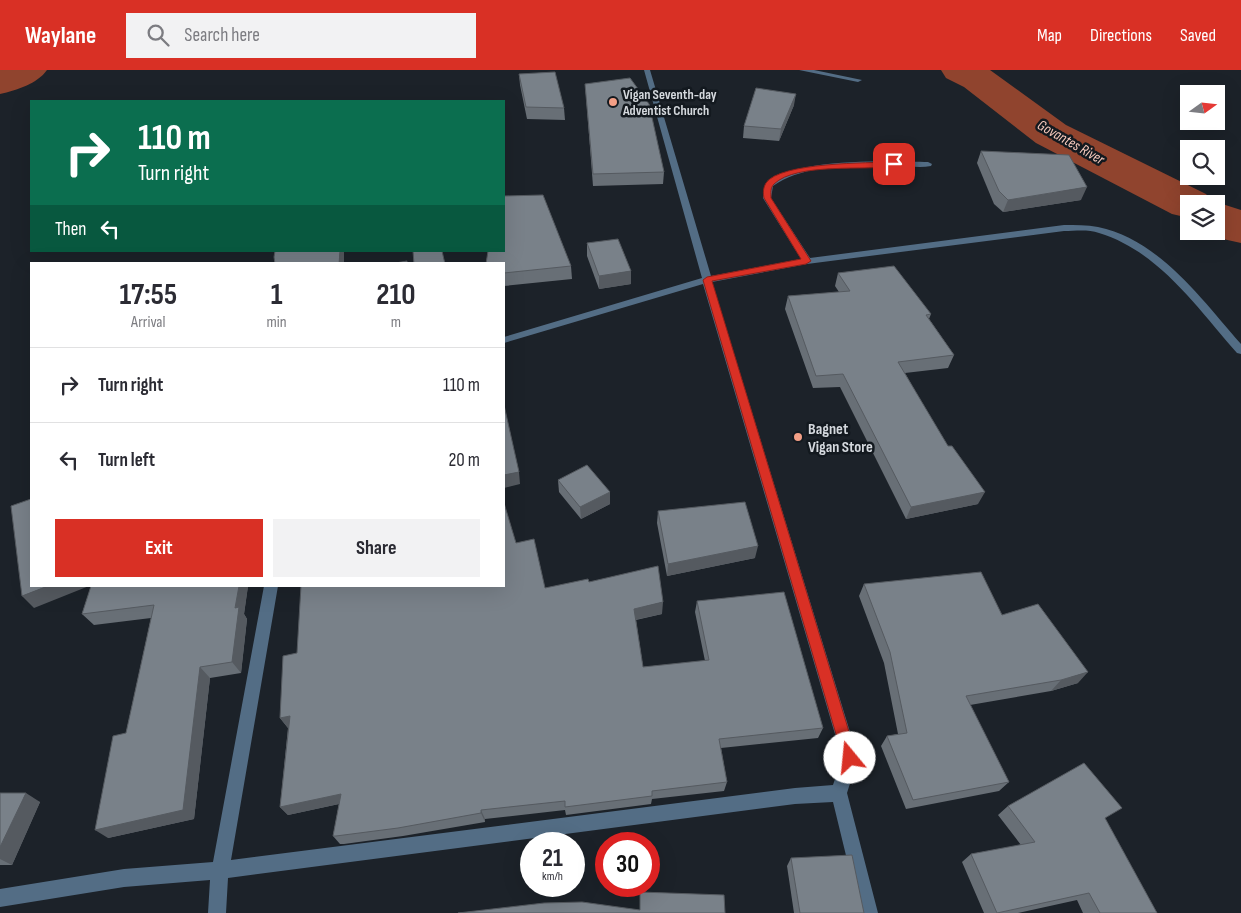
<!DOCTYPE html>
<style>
body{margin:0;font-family:"Sofia Sans Condensed",sans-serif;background:#f2f2f3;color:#2b2b33;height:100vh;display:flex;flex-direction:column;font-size:19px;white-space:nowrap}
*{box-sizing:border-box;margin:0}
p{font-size:16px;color:#7c7c81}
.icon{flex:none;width:28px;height:28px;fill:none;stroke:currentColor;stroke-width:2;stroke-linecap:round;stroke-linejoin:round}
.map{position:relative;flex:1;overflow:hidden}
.side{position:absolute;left:30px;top:192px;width:475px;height:325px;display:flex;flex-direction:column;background:#fff;border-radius:0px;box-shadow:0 5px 20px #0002}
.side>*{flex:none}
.top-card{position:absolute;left:30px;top:30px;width:475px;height:152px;border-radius:0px;box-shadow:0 5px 20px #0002;background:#0b6e4f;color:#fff;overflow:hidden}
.needle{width:32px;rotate:75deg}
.buttons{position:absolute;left:1180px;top:15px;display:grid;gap:10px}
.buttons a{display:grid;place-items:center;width:45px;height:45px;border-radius:0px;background:#fff;box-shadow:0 5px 20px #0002;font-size:25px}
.speed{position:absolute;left:520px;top:762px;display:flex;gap:10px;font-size:25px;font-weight:700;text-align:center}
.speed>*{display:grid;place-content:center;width:65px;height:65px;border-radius:50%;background:#fff;box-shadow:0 5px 20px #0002;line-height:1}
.speed small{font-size:12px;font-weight:400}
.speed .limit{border:8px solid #d22;background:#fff;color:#111}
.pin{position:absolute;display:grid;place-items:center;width:42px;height:42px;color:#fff;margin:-21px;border-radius:10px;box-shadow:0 2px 8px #0006}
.me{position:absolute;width:55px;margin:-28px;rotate:343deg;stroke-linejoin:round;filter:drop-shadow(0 0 4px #0008)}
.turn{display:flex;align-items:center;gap:18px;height:105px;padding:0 25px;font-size:22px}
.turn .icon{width:65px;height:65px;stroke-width:2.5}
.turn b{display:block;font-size:35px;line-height:42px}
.then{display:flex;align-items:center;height:48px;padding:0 25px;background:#0003;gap:10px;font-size:19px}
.eta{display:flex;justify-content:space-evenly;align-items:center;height:85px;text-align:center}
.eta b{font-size:30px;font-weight:700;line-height:35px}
.cta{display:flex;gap:10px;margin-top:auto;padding:10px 25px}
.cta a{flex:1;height:58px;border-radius:0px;background:#d93025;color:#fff;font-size:20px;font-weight:700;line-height:58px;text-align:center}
.cta a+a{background:#f2f2f3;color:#2b2b33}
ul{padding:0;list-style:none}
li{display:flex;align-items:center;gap:15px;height:75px;padding:0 25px;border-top:1px solid #e1e1e2}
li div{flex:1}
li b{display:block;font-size:19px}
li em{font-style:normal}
header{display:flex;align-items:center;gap:30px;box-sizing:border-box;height:70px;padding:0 25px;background:#d93025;color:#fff}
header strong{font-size:24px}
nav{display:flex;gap:28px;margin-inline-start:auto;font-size:18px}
.search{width:350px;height:45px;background:#f2f2f3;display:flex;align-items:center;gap:12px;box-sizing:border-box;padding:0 18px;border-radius:0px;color:#7c7c81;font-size:19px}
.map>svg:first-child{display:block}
</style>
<header>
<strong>Waylane</strong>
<div class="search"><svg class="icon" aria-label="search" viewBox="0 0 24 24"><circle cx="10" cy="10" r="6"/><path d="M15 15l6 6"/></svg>Search here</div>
<nav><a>Map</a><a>Directions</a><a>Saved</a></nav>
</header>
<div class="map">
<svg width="1241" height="843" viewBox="0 0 1241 843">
<rect width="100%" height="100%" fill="#1c2229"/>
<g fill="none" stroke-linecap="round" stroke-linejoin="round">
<g fill="#90442e" fill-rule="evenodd">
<path d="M0,0H47C37,14 17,20 0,24Z"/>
<polygon points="941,0 990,0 1066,55 1206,124 1213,133 1216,132 1241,140 1241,173 1223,169 1207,161 1216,161 1216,134 1189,134 1189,148 1172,144 1036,73 964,17 946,8"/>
</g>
<g fill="#536d85" fill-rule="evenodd">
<path d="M644,0H650L711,206L801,189L763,128L765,116C786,87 893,91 928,92L932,94L931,96C920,98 908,96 896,96C857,96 806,93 773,116L771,128L810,188L1064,155C1075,155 1087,155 1098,157C1160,170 1202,230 1241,274V284L1237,283C1198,239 1159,181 1099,163C1088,159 1075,161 1064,161L807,194L712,212L858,688L847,723L878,843H860L833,732L795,734L228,808L226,843H208L210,810L124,817L0,837V819L124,799L213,792L264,516H278L231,790L795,718L833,715L842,688L703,214L504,273V267L702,208Z"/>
<polygon points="799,0 814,0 862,10 858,12"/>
</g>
</g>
<g fill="#686f76">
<polygon points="519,4 564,38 565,50 527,49 520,15"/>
<polygon points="585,14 664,102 663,114 593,116"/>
<polygon points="794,35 779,71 743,68 744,56"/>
<polygon points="981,81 1081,130 1003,142 994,134 977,93"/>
<polygon points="587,173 631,214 599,219 587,186"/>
<polygon points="504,194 571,196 572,209 504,216"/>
<polygon points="838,203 931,244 929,249 954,285 948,298 905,303 978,434 906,449 840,317 813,318 785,239 788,226 839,222 835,216"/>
<polygon points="558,410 610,422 610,434 581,449 559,422"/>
<polygon points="658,441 755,488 667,506 657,453"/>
<polygon points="516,473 545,518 589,512 662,544 636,550 643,597 705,591 695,542 697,531 823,658 818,668 721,678 727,712 724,721 652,729 651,734 566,745 565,740 485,749 485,752 403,766 344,774 340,774 333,766 339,734 288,745 280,737 288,658 280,648 297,583"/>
<polygon points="864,514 1002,545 1078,613 1051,621 970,635 1009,712 999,721 906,739 881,676 887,666 898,664 884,593 859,526"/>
<polygon points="91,516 248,516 244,544 247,549 241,603 210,608 194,749 108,768 126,663 151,548 94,555 82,544"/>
<polygon points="0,723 40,732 12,795 0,795"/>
<polygon points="1008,736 1105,749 1157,843 1083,843 1077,830 1018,843 984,843 962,792 971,784 1021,775 998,745"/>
<polygon points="791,788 864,843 794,843 787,796"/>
</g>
<g fill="#555a60">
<polygon points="796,24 794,35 779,71 781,59"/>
<polygon points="1087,117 1081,130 1003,142 1008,130"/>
<polygon points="340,181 344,181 344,194 339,194"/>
<polygon points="631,201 631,214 599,219 599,206"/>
<polygon points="519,402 520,414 504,418 504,405"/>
<polygon points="610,422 610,434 581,449 580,437"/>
<polygon points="985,422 978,434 906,449 911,437"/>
<polygon points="758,476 755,488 667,506 668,494"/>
<polygon points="48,516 89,516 34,538 22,526"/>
<polygon points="239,516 248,516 244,544 247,549 241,603 232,592 235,538"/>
<polygon points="663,532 662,544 634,550 634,539"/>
<polygon points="200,597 210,608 194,749 108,768 95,760"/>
<polygon points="1088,602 1078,613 1051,621 1061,610"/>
<polygon points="290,646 297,656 288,658 280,648"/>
<polygon points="26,723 40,732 12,795 0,789 0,777"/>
<polygon points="341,724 348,732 288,745 280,737"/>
<polygon points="481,740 485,749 485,752 481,743"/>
</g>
<g fill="#798189" stroke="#555a60">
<polygon points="555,2 564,38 526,37 519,4"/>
<polygon points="630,8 649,34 664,102 593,104 585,14"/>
<polygon points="756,18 796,24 781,59 744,56"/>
<polygon points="981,81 1069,85 1087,117 1008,130 999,121"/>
<polygon points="543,125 571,196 504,203 504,194 486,194 488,181 504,181 504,126"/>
<polygon points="618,169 631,201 599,206 587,173"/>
<polygon points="275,181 340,181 339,194 275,194 274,187"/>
<polygon points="413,181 442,181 445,194 414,194"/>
<polygon points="407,191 407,194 390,194"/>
<polygon points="894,196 931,244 926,245 954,285 898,292 948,376 952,376 985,422 911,437 843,304 816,306 788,226 850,221 838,203"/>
<polygon points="504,335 519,402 504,405"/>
<polygon points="587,395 610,422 580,437 558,410"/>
<polygon points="31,429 31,516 48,516 22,526 11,436"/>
<polygon points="745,432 758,476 668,494 658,441"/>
<polygon points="504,433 516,473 534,469 545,518 588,509 589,512 658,496 663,532 634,539 643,597 709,590 697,531 784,522 823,658 719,669 727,712 652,721 652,726 565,737 565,731 481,740 481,743 398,758 336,766 333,766 341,724 280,737 290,646 280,648 283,586 297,583 301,516 504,516"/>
<polygon points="981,502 1002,545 1038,534 1088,602 1061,610 966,626 1009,712 913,730 887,666 907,663 890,582 864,514"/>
<polygon points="91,516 239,516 235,538 239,537 232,592 200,597 183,740 95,760 113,666 126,663 154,535 82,544"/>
<polygon points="1084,693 1122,738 1105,748 1157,843 1100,843 1089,823 997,843 971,784 1035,772 1008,736"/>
<polygon points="0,723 26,723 0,777"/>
<polygon points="852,785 864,843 800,843 791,788"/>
<polygon points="640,822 724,825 725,843 458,843 544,833 582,832 640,840"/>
</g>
<path fill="#d93025" stroke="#8d1f18" d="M894,92L898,94L897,96C867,101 797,92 774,114C770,118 771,123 771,128L811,191L806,194L712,211L857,688L855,693L850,695L845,693L843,688L703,210L707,207L801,189L764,128C763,123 763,118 766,113C780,92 869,93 894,92Z"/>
<g fill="#f39f86" stroke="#13191f" stroke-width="2">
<circle cx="613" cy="32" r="5"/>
<circle cx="798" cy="367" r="5"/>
</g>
<g text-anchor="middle" stroke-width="5" stroke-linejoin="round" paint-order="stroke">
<g font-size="14" font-weight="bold" fill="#d4d8dd" stroke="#13191f" text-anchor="start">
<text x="623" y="29">Vigan Seventh-day<tspan x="623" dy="16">Adventist Church</tspan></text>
</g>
<g font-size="15" font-style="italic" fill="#f9cbbe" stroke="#13191f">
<text transform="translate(1071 72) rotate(30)" y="5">Govantes River</text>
</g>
<g font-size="16" font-weight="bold" fill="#d4d8dd" stroke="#13191f" text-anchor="start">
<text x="808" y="364">Bagnet<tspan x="808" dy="18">Vigan Store</tspan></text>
</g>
</g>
</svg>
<div class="buttons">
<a><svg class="needle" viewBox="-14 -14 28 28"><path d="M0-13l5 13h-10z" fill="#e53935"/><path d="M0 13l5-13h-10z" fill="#7c7c81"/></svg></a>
<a><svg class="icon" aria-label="search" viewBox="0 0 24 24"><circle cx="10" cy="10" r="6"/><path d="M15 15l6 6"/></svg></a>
<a><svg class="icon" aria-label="layers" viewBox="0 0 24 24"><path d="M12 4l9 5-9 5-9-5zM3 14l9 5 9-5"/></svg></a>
</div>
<div class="speed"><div>21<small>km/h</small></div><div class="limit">30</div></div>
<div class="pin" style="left:894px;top:94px;background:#d93025"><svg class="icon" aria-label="arrive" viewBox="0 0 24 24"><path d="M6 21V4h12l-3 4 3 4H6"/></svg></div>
<svg class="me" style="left:850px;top:688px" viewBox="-20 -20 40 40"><circle r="19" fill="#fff"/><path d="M0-13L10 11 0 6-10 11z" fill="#d93025"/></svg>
<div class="top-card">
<div class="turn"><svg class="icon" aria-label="right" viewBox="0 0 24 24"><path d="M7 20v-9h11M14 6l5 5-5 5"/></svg><div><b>110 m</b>Turn right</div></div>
<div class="then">Then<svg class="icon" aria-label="left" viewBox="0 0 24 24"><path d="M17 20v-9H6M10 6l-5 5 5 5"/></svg></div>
</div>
<section class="side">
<div class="eta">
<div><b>17:55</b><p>Arrival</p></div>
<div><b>1</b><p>min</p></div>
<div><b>210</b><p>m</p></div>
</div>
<ul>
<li><svg class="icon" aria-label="right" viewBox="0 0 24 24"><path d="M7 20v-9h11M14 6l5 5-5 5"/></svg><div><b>Turn right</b></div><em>110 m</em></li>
<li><svg class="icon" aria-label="left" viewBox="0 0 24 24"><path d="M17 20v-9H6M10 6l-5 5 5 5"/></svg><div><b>Turn left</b></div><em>20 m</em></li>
</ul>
<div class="cta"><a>Exit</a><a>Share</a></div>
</section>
</div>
